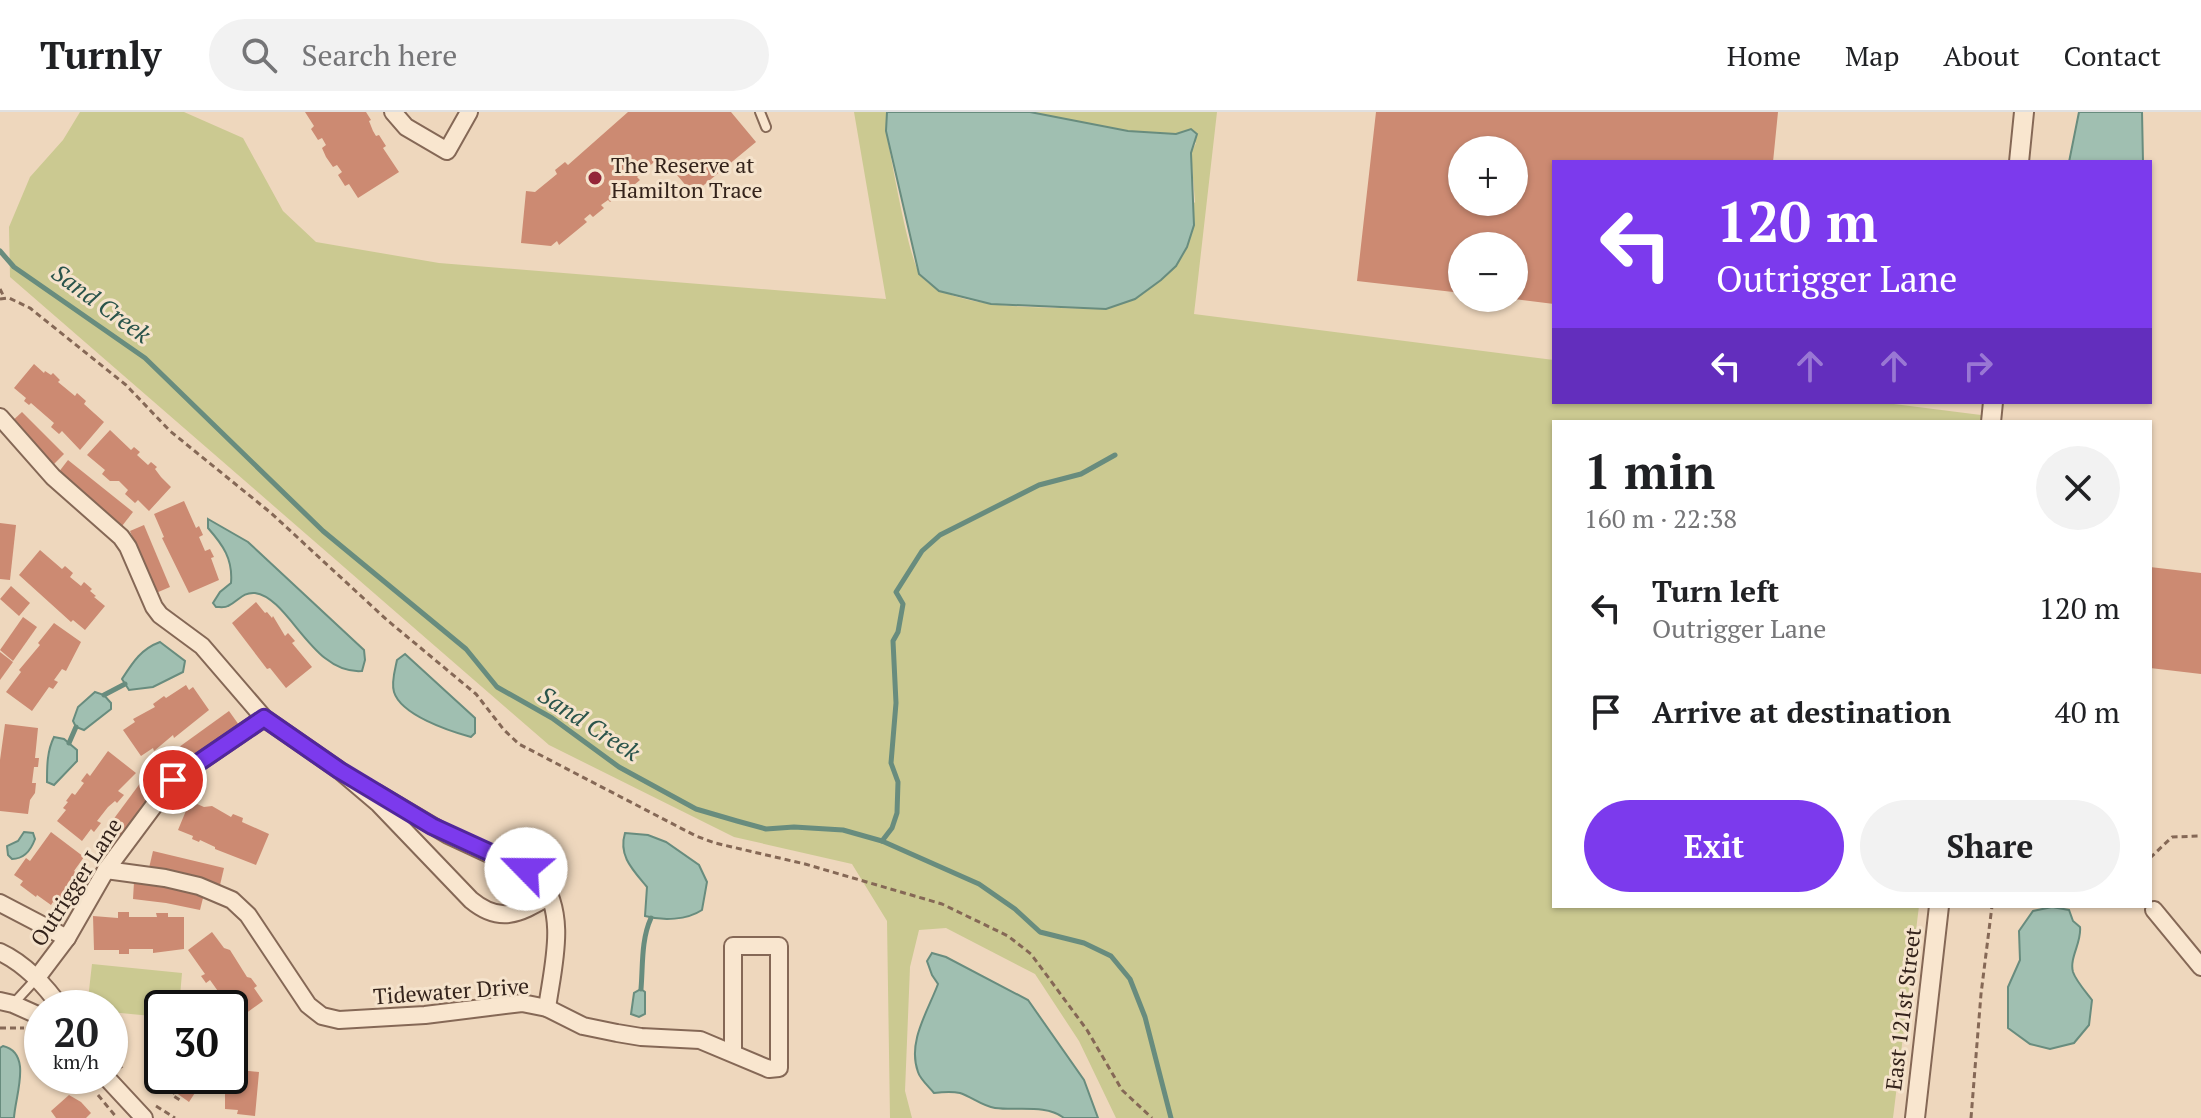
<!DOCTYPE html>
<meta charset="utf-8">
<style>
body{margin:0;font-family:"PT Serif",serif;background:#f2f2f2;color:#202124;height:100vh;display:flex;flex-direction:column;font-size:30px;white-space:nowrap}
*{box-sizing:border-box;margin:0}
p{font-size:26px;color:#757577}
.icon{flex:none;width:44px;height:44px;fill:none;stroke:currentColor;stroke-width:2;stroke-linecap:round;stroke-linejoin:round}
.map{position:relative;flex:1;overflow:hidden}
.panel{position:absolute;left:1552px;top:308px;width:600px;height:488px;display:flex;flex-direction:column;background:#fff;border-radius:0px;box-shadow:0 2px 6px #0004}
.panel>*{flex:none}
.guide{position:absolute;left:1552px;top:48px;width:600px;height:244px;border-radius:0px;box-shadow:0 2px 6px #0004;background:#7c3aed;color:#fff;overflow:hidden}
.controls{position:absolute;left:1448px;top:24px;display:grid;gap:16px}
.controls a{display:grid;place-items:center;width:80px;height:80px;border-radius:50%;background:#fff;box-shadow:0 2px 6px #0004;font-size:40px}
.speed{position:absolute;left:24px;top:878px;display:flex;gap:16px;font-size:40px;font-weight:700;text-align:center}
.speed>*{display:grid;place-content:center;width:104px;height:104px;border-radius:50%;background:#fff;box-shadow:0 2px 6px #0004;line-height:1}
.speed small{font-size:20px;font-weight:400}
.speed .limit{border:4px solid #111;border-radius:12px;background:#fff;color:#111}
.pin{position:absolute;display:grid;place-items:center;width:68px;height:68px;color:#fff;margin:-34px;border:4px solid #fff;border-radius:50%;box-shadow:0 2px 8px #0007}
.me{position:absolute;width:88px;margin:-44px;rotate:293deg;stroke-linejoin:round;filter:drop-shadow(0 0 6px #0008)}
.turn{display:flex;align-items:center;gap:28px;height:168px;padding:0 32px;font-size:36px}
.turn .icon{width:104px;height:104px;stroke-width:2.5}
.turn b{display:block;font-size:56px;line-height:68px}
.lanes{display:flex;align-items:center;height:76px;padding:0 32px;background:#0003;justify-content:center;gap:40px;direction:ltr}
.lanes .off{opacity:.35}
.round{display:grid;place-items:center;flex:none;width:84px;height:84px;border-radius:42px;background:#f2f2f2}
.headline{display:flex;align-items:center;justify-content:space-between;height:136px;padding:0 32px}
h1{font-size:48px;font-weight:700;line-height:60px}
.primary-button{display:flex;gap:16px;margin-top:auto;padding:16px 32px}
.primary-button a{flex:1;height:92px;border-radius:48px;background:#7c3aed;color:#fff;font-size:32px;font-weight:700;line-height:92px;text-align:center}
.primary-button a+a{background:#f2f2f2;color:#202124}
ul{padding:0;list-style:none}
li{display:flex;align-items:center;gap:24px;height:104px;padding:0 32px}
li div{flex:1}
li b{display:block;font-size:30px}
li em{font-style:normal}
header{display:flex;align-items:center;gap:48px;box-sizing:border-box;height:112px;padding:0 40px;background:#fff;border-bottom:2px solid #e0e0e0}
header strong{font-size:38px}
nav{display:flex;gap:44px;margin-inline-start:auto;font-size:28px}
.search{width:560px;height:72px;background:#f2f2f2;display:flex;align-items:center;gap:20px;box-sizing:border-box;padding:0 28px;border-radius:44px;color:#757577;font-size:30px}
.map>svg:first-child{display:block}
</style>
<header>
<strong>Turnly</strong>
<div class="search"><svg class="icon" aria-label="search" viewBox="0 0 24 24"><circle cx="10" cy="10" r="6"/><path d="M15 15l6 6"/></svg>Search here</div>
<nav><a>Home</a><a>Map</a><a>About</a><a>Contact</a></nav>
</header>
<div class="map">
<svg width="2201" height="1006" viewBox="0 0 2201 1006">
<rect width="100%" height="100%" fill="#eed7bd"/>
<g fill="#cbc991">
<path d="M80,0H184L243,26L283,99L316,130L439,151L886,187L854,0H887L886,19C891,44 909,150 921,164C951,201 1060,195 1106,197L1195,90L1191,41L1196,31L1186,20C1147,29 1070,8 1030,0H1217L1194,202L1554,248V290H1878L1981,303V310H1554V794H1919L1893,1006H1116L1079,929L1035,862L946,816L919,818L910,855L905,979L912,1006H890L887,809L852,752L734,725L549,633L10,165L9,115L30,65L63,28Z"/>
<polygon points="92,852 182,861 179,896 162,896 162,905 110,900 110,896 87,896"/>
</g>
<g fill="#a0bfb1" stroke="#688c7e" stroke-width="2">
<polygon points="887,0 1030,0 1128,19 1176,22 1191,17 1197,22 1191,41 1194,113 1187,135 1176,154 1161,168 1135,187 1106,197 991,192 939,179 919,162 886,19"/>
<polygon points="2079,0 2142,0 2143,50 2069,50"/>
<path d="M208,407L248,430L364,538L365,548L362,559C312,563 290,486 255,481C242,480 239,489 228,494C225,496 220,495 216,495L213,491L220,480L231,471C233,447 223,433 208,416Z"/>
<path d="M160,530L185,549L183,560L153,575L129,578L122,567C133,550 141,537 160,530Z"/>
<path d="M405,542L475,606V621L471,625C449,619 401,603 394,580C391,570 395,558 397,548Z"/>
<polygon points="95,580 104,583 111,591 111,597 84,618 76,615 73,609 78,595"/>
<path d="M54,625L64,627L77,638V649L54,673L47,670C47,654 47,639 54,625Z"/>
<path d="M24,720L33,721L35,727C31,738 24,747 12,747L8,743L7,734L18,729Z"/>
<path d="M625,721L648,723L666,730L699,753L707,770L702,798C687,808 663,809 645,804L647,775C633,758 618,744 625,721Z"/>
<path d="M2052,795L2069,798L2073,809L2080,815C2082,830 2069,846 2073,860C2076,869 2086,880 2092,888L2089,913L2074,931L2050,937L2030,932L2008,916V875L2020,848L2019,819L2033,799Z"/>
<path d="M932,841L946,845L1028,888L1084,968L1098,1006H1064C1046,992 1017,999 995,996C982,994 972,985 960,981C951,979 942,980 934,981C929,975 920,967 918,960C907,930 928,899 938,872L932,863L927,849Z"/>
<polygon points="641,877 645,880 645,902 639,905 631,902 634,881"/>
<path d="M3,934C33,941 15,984 14,1006H0V936Z"/>
</g>
<g fill="none" stroke-linecap="round" stroke-linejoin="round">
<g stroke="#688c7e" stroke-width="5">
<polyline points="0,139 14,155 145,246 323,419 466,537 497,575 552,606 619,655 696,697 737,709 766,717 794,715 843,718 882,729 979,772 1015,797 1040,820 1084,831 1111,844 1130,867 1145,905 1171,1006"/>
<polyline points="104,583 125,572"/>
<polyline points="69,631 76,615"/>
<polyline points="882,729 892,716 897,701 898,670 891,651 896,591 893,529 898,520 903,492 896,480 922,439 940,423 1039,373 1081,362 1115,343"/>
<path d="M641,877C643,853 641,828 651,806"/>
</g>
</g>
<g fill="#cc8a72" fill-rule="evenodd">
<polygon points="305,0 366,0 371,8 369,9 373,19 376,24 379,23 386,34 383,36 399,60 358,86 349,72 345,74 338,63 342,60 337,53 333,55 326,45 322,36 326,33 322,26 318,28 311,17 314,14"/>
<polygon points="628,0 731,0 756,30 693,82 661,44 637,65 640,68 628,78 624,73 619,78 621,81 610,90 608,88 601,93 604,96 593,105 590,102 584,107 587,110 559,133 557,129 551,134 521,131 526,79 535,80 557,62 555,58 565,50 568,53"/>
<path d="M1376,0H1778L1773,50H1554V192L1514,187V134H1462V181L1357,169ZM1462,38H1514V90H1462Z"/>
<polygon points="34,252 44,261 45,259 51,263 53,261 60,268 58,270 75,284 77,281 86,289 84,292 104,310 80,338 62,319 59,322 51,315 54,311 31,291 29,293 24,289 26,286 14,276"/>
<polygon points="22,300 64,342 51,355 9,312"/>
<polygon points="110,318 131,338 134,335 140,340 137,343 148,353 151,350 157,355 155,357 161,365 171,375 149,399 138,388 135,391 125,382 128,378 119,369 110,369 102,362 105,358 87,343"/>
<polygon points="68,348 133,400 122,414 58,361"/>
<polygon points="184,389 196,416 199,414 203,423 199,425 205,439 210,437 214,445 211,446 219,468 189,481 162,426 164,425 154,402"/>
<polygon points="0,411 16,413 10,468 0,467"/>
<polygon points="144,413 170,475 156,481 130,419"/>
<polygon points="40,438 62,457 65,454 73,461 70,465 81,474 84,470 92,477 90,479 96,484 94,485 105,494 85,518 73,508 71,510 19,463"/>
<polygon points="2150,455 2201,461 2201,562 2150,556"/>
<polygon points="11,474 30,491 19,504 0,487"/>
<polygon points="256,490 265,501 267,500 272,506 273,504 285,524 288,521 295,529 292,531 312,555 286,576 270,556 267,557 232,511"/>
<polygon points="23,505 37,515 13,549 0,538"/>
<polygon points="54,511 81,530 66,559 62,557 54,568 58,570 53,577 49,575 32,599 6,580 21,560 19,558 40,533 38,531"/>
<polygon points="0,540 13,550 0,568"/>
<polygon points="186,573 189,578 193,575 209,598 174,626 173,623 154,639 153,636 141,644 123,618 135,610 133,607 155,595 153,592 164,584 166,586"/>
<polygon points="229,599 239,613 178,657 168,643"/>
<polygon points="5,612 38,616 35,646 39,646 38,655 34,655 32,671 36,671 35,681 30,688 28,702 0,699 0,648"/>
<polygon points="108,639 136,661 118,679 124,683 117,691 115,689 108,695 97,709 101,711 94,720 91,717 82,729 57,709 66,698 63,696 68,690 66,689 72,681 75,683 84,671 81,669 87,661 90,664"/>
<polygon points="144,666 157,676 116,729 104,720"/>
<polygon points="190,689 204,695 212,694 231,705 233,702 243,706 242,710 269,722 256,753 215,737 215,735 200,728 199,730 192,727 193,724 178,718"/>
<polygon points="51,720 84,745 74,759 82,765 60,795 53,790 51,793 37,783 36,785 20,773 23,769 14,763 26,746 30,749"/>
<polygon points="153,739 224,756 220,773 149,756"/>
<polygon points="134,770 168,774 204,782 200,798 166,791 133,787"/>
<polygon points="118,800 129,800 129,805 157,805 156,801 168,801 168,805 184,805 184,837 153,841 153,837 129,837 129,842 119,842 119,838 94,838 93,804 118,806"/>
<polygon points="212,820 224,836 230,838 247,865 251,866 257,874 254,876 263,889 238,907 230,895 221,891 217,885 220,882 210,868 206,871 201,864 205,862 188,838"/>
<polygon points="230,957 259,960 255,1004 237,1002 238,998 225,997 225,978"/>
<polygon points="162,959 162,964 206,964 189,990 175,980 177,978 170,973 167,977 155,969"/>
<polygon points="69,983 81,990 91,1001 86,1006 56,1006 51,999"/>
</g>
<g fill="none" stroke-linecap="round" stroke-linejoin="round">
<defs>
<g id="service">
<polyline points="760,0 766,15"/>
<polyline points="14,891 36,867"/>
</g>
<g id="minor">
<polyline points="393,0 406,15 447,39 469,0"/>
<path d="M0,305L53,365L121,425L128,435L154,495L160,503L202,534L264,606L339,658L379,692L471,788C501,813 520,801 550,784"/>
<path d="M377,681L448,723L539,765C568,802 553,853 547,896"/>
<polyline points="106,758 165,766 199,774 232,788 248,803 308,893 322,904 339,908 425,903 522,891 547,896 583,914 617,921 641,925 700,928 769,957 779,956 779,834 733,834 733,941"/>
<polyline points="0,791 67,826"/>
<polyline points="2154,798 2201,855"/>
<path d="M0,840C24,851 46,874 61,896"/>
<polyline points="36,867 67,826 106,758 173,668 264,606"/>
<polyline points="0,889 13,892 42,905"/>
<polyline points="105,964 144,1006"/>
</g>
<g id="tertiary">
<polyline points="2019,50 2024,0"/>
<polyline points="1991,310 1993,290"/>
<polyline points="1915,1006 1939,794"/>
</g>
</defs>
<use href="#service" stroke="#856856" stroke-width="12"/>
<use href="#minor" stroke="#856856" stroke-width="20"/>
<use href="#tertiary" stroke="#856856" stroke-width="22"/>
<g stroke="#856856" stroke-width="3" stroke-dasharray="6 4" stroke-linecap="butt">
<polyline points="0,177 4,185"/>
<polyline points="0,187 9,186 30,196 126,273 170,319 271,401 387,508 476,582 504,618 519,632 696,724 715,731 805,752 942,792 1008,824 1031,842 1087,918 1122,978 1152,1006"/>
<polyline points="2150,746 2172,725 2201,724"/>
<polyline points="0,916 24,916"/>
<polyline points="110,939 122,956"/>
<polyline points="176,977 172,983 180,988"/>
<polyline points="98,983 117,1006"/>
<polyline points="156,994 175,1006"/>
<polyline points="1971,1006 1981,882 1992,794"/>
</g>
<use href="#service" stroke="#f9e6cf" stroke-width="8"/>
<use href="#minor" stroke="#f9e6cf" stroke-width="16"/>
<use href="#tertiary" stroke="#f9e6cf" stroke-width="18"/>
</g>
<g fill="none" stroke-linecap="round" stroke-linejoin="round">
<defs>
<polyline id="route" points="173,668 264,606 339,658 432,714 526,757"/>
</defs>
<use href="#route" stroke="#51269a" stroke-width="20"/>
<use href="#route" stroke="#7c3aed" stroke-width="14"/>
</g>
<circle fill="#942638" stroke="#f5e3cc" stroke-width="3" cx="595" cy="66" r="8"/>
<g text-anchor="middle" stroke-width="6" stroke-linejoin="round" paint-order="stroke">
<g font-size="22" fill="#34231b" stroke="#f5e3cc" text-anchor="start">
<text x="611" y="61">The Reserve at<tspan x="611" dy="25">Hamilton Trace</tspan></text>
</g>
<g font-size="22" fill="#34231b" stroke="#f5e3cc">
<text transform="translate(76 770) rotate(-57)" y="8">Outrigger Lane</text>
<text transform="translate(451 879) rotate(-4)" y="8">Tidewater Drive</text>
<text transform="translate(1903 897) rotate(-83)" y="8">East 121st Street</text>
</g>
<g font-size="24" font-style="italic" fill="#2a544b" stroke="#f5e3cc">
<text transform="translate(101 192) rotate(36)" y="8">Sand Creek</text>
<text transform="translate(589 612) rotate(33)" y="8">Sand Creek</text>
</g>
</g>
</svg>
<div class="controls">
<a>+</a>
<a>−</a>
</div>
<div class="speed"><div>20<small>km/h</small></div><div class="limit">30</div></div>
<div class="pin" style="left:173px;top:668px;background:#d93025"><svg class="icon" aria-label="arrive" viewBox="0 0 24 24"><path d="M6 21V4h12l-3 4 3 4H6"/></svg></div>
<svg class="me" style="left:526px;top:757px" viewBox="-20 -20 40 40"><circle r="19" fill="#fff"/><path d="M0-13L10 11 0 6-10 11z" fill="#7c3aed"/></svg>
<div class="guide">
<div class="turn"><svg class="icon" aria-label="left" viewBox="0 0 24 24"><path d="M17 20v-9H6M10 6l-5 5 5 5"/></svg><div><b>120 m</b>Outrigger Lane</div></div>
<div class="lanes"><svg class="icon" aria-label="left" viewBox="0 0 24 24"><path d="M17 20v-9H6M10 6l-5 5 5 5"/></svg><svg class="icon off" aria-label="ahead" viewBox="0 0 24 24"><path d="M12 20V5M6 11l6-6 6 6"/></svg><svg class="icon off" aria-label="ahead" viewBox="0 0 24 24"><path d="M12 20V5M6 11l6-6 6 6"/></svg><svg class="icon off" aria-label="right" viewBox="0 0 24 24"><path d="M7 20v-9h11M14 6l5 5-5 5"/></svg></div>
</div>
<section class="panel">
<div class="headline"><div><h1>1 min</h1><p>160 m · 22:38</p></div><a class="round"><svg class="icon" aria-label="close" viewBox="0 0 24 24"><path d="M6 6l12 12M18 6L6 18"/></svg></a></div>
<ul>
<li><svg class="icon" aria-label="left" viewBox="0 0 24 24"><path d="M17 20v-9H6M10 6l-5 5 5 5"/></svg><div><b>Turn left</b><p>Outrigger Lane</p></div><em>120 m</em></li>
<li><svg class="icon" aria-label="arrive" viewBox="0 0 24 24"><path d="M6 21V4h12l-3 4 3 4H6"/></svg><div><b>Arrive at destination</b></div><em>40 m</em></li>
</ul>
<div class="primary-button"><a>Exit</a><a>Share</a></div>
</section>
</div>
